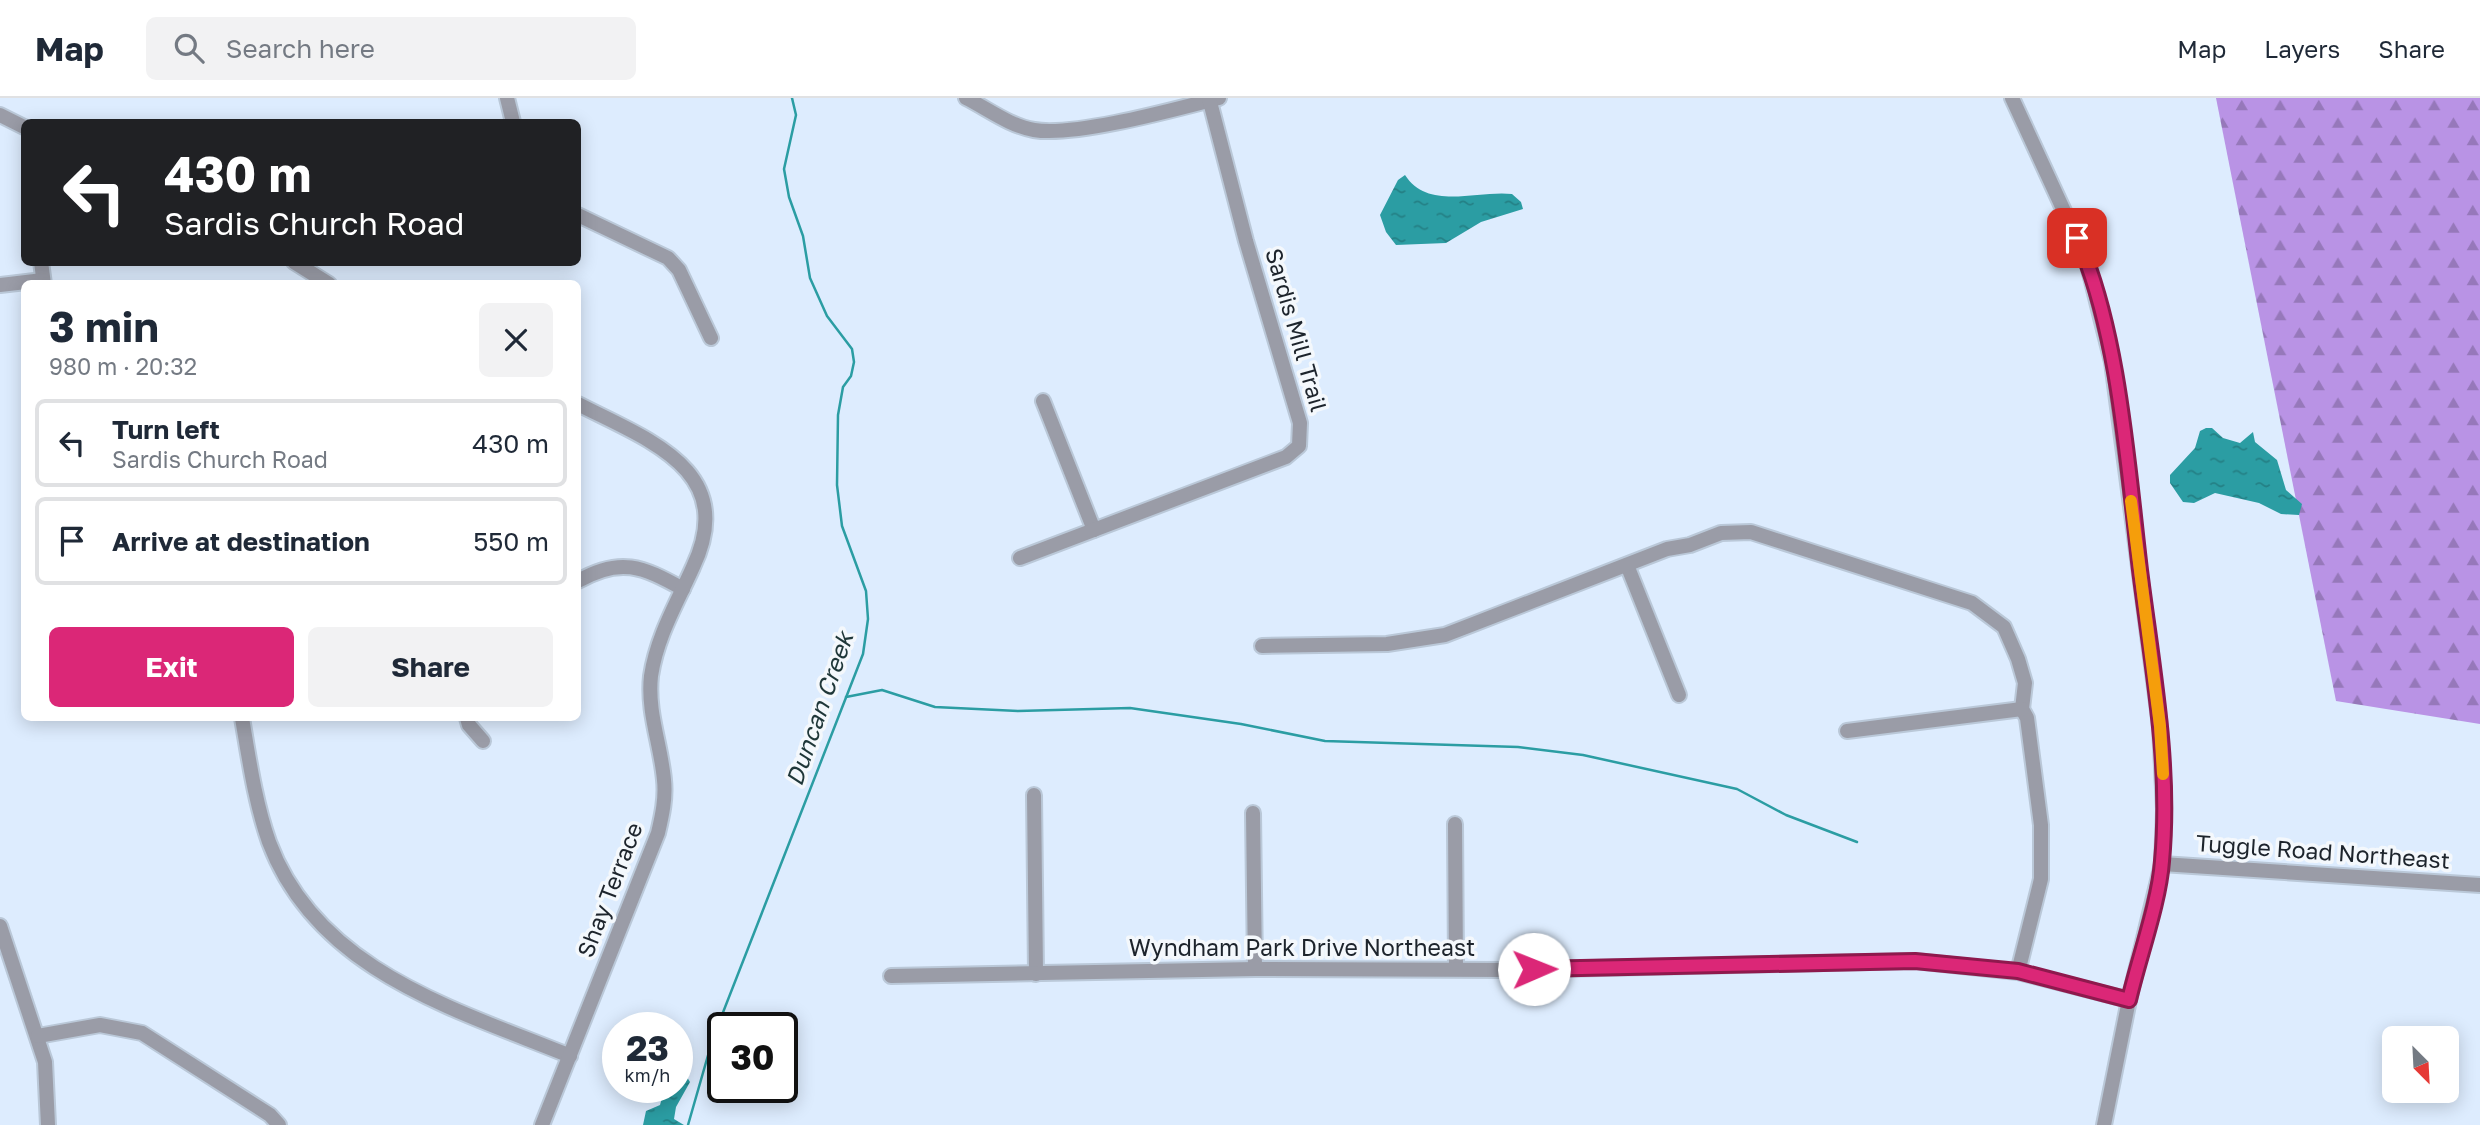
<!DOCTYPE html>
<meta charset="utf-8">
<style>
body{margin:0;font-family:"Golos Text",sans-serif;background:#f2f2f3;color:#1f2937;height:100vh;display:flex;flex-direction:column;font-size:26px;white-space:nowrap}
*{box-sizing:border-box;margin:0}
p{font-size:23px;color:#747a83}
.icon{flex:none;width:38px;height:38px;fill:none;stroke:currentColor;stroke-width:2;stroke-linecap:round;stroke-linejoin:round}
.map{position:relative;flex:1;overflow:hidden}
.drawer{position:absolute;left:21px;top:182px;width:560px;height:441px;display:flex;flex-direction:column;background:#fff;border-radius:10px;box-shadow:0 4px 18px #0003}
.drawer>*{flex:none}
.hud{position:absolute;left:21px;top:21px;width:560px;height:147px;border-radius:10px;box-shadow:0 4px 18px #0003;background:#202124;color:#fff;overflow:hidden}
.needle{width:46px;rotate:156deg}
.buttons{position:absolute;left:2382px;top:928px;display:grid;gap:14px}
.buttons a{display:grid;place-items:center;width:77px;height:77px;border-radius:10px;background:#fff;box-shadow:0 4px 18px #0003;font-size:35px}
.speed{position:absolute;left:602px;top:914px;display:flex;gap:14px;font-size:35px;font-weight:700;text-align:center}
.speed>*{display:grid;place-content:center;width:91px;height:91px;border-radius:50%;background:#fff;box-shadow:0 4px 18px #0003;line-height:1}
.speed small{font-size:18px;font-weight:400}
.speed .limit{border:4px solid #111;border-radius:10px;background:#fff;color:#111}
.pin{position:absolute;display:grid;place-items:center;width:60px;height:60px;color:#fff;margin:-30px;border-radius:14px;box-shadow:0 4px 10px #0006}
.me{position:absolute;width:77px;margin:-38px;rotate:89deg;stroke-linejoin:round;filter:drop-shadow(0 0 5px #0008)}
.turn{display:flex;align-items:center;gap:24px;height:147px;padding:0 28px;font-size:32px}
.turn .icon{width:91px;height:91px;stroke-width:2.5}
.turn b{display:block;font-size:49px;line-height:60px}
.round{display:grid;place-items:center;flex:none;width:74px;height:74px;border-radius:10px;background:#f2f2f3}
.summary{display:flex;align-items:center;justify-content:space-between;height:119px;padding:0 28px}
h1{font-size:42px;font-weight:700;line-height:52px}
.primary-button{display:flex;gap:14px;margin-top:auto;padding:14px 28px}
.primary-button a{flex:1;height:80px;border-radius:10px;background:#db2777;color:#fff;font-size:28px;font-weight:700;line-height:80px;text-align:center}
.primary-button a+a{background:#f2f2f3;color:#1f2937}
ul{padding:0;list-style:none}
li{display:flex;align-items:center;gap:21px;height:88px;margin:0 14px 10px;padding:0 14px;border:4px solid #e0e1e3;border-radius:10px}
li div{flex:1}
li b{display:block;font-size:26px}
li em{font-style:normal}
header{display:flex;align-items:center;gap:42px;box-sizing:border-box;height:98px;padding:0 35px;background:#fff;border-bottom:2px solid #e0e1e3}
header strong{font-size:33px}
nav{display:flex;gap:38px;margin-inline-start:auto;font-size:24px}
.search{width:490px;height:63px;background:#f2f2f3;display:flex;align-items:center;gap:18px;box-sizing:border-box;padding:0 24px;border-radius:10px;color:#747a83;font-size:26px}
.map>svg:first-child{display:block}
</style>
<header>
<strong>Map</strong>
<div class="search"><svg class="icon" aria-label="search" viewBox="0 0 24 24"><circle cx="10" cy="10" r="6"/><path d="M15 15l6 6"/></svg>Search here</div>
<nav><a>Map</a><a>Layers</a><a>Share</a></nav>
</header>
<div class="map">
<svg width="2480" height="1027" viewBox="0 0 2480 1027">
<defs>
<pattern id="forest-firs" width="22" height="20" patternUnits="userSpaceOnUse" patternTransform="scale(1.75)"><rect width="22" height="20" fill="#b993e5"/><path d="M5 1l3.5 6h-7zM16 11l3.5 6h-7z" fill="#9678ba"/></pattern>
<pattern id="water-ripples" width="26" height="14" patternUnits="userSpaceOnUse" patternTransform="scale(1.75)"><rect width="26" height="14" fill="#2b9da3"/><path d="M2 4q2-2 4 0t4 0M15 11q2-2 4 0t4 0" fill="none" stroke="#248085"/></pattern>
</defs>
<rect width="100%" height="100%" fill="#ddecfe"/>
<polygon fill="url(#forest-firs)" points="2216,0 2480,0 2480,626 2336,603"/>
<g fill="url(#water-ripples)">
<path d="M1405,77C1428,113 1477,92 1512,96L1521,104L1523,111L1481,124L1446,145L1396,147L1386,134L1380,117L1398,82Z"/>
<polygon points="2206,330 2212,330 2223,340 2240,345 2253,334 2255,344 2277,362 2286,392 2302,406 2299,417 2281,416 2259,405 2215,395 2194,405 2183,404 2170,385 2170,377 2195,350 2200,333"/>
<polygon points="685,976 690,984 676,1009 674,1021 684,1027 643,1027 646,1013 660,1007 665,989 677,989 677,977"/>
</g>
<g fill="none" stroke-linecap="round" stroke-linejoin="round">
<g stroke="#2b9da3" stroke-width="2.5">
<polyline points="846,599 882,592 935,609 1018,613 1130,610 1241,626 1325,643 1518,649 1583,657 1737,691 1786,717 1857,744"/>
<polyline points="688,1027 713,940 863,556 868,521 866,493 842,428 837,387 838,317 843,289 851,278 854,264 852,251 827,218 810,180 803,138 789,99 784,71 796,17 792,0"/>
</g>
<defs>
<g id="minor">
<polyline points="507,0 513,24"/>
<path d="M966,0C988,11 1010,28 1034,32C1075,39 1176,11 1219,0"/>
<polyline points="2012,0 2087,163 2112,264 2160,628 2164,712 2162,766 2129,902 2104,1027"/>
<polyline points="0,17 24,29"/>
<polyline points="578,117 668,160 679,172 711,240"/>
<polyline points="41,164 44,186"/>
<polyline points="294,164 329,186"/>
<polyline points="0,187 43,182"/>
<polyline points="1043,303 1094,432"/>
<polyline points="1020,460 1286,359 1299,348 1300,325 1246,143 1209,0"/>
<polyline points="1627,467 1679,597"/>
<path d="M578,483C620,459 642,468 683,491"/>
<polyline points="1262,548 1387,546 1445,537 1667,451 1690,447 1721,435 1751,434 1972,505 2004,529 2018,561 2025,585 2022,611 2027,620 2041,727 2041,781 2018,874"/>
<path d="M242,620C249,661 255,704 269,744C317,873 455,911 570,958"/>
<polyline points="467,620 469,627 483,643"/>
<polyline points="1847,633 2022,611"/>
<polyline points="1034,697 1036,876"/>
<polyline points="1253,715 1255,871"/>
<polyline points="1455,726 1456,871"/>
<polyline points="2162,766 2480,787"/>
<polyline points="0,828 45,964 48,1027"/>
<polyline points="891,878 1255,871 1507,872 1915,863 2018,874 2129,902"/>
<polyline points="38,938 100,927 142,935 270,1017 279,1027"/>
<path d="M542,1027L658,735C662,718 666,700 664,682C661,647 647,614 651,578C657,538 677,505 693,469C739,372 648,342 578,306"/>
</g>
</defs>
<use href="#minor" stroke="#bac8d8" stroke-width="18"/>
<use href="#minor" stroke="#9a9ca7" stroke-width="14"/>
</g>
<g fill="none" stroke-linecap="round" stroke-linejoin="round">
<defs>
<path id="route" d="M1534,871L1915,863L2018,873L2129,902C2139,859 2159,805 2162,763C2171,666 2152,568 2140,472C2128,371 2119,232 2077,140"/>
</defs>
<use href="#route" stroke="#8e194d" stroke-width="18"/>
<use href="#route" stroke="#db2777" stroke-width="12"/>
<polyline stroke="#f59e0b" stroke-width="12" points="2131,403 2160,628 2163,676"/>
</g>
<g text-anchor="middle" stroke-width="7" stroke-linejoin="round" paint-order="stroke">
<g font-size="23" fill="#1d242c" stroke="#f4f8fc">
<text transform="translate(1296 232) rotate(74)" y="8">Sardis Mill Trail</text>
<text transform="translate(2323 754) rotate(4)" y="8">Tuggle Road Northeast</text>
<text transform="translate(610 792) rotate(-69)" y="8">Shay Terrace</text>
<text x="1302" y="858">Wyndham Park Drive Northeast</text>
</g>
<g font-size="24" font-style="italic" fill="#1f3739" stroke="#f4f8fc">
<text transform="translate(820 611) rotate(-71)" y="8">Duncan Creek</text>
</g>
</g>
</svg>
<div class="buttons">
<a><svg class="needle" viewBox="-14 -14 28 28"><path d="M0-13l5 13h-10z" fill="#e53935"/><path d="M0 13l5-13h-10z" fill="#747a83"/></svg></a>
</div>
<div class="speed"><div>23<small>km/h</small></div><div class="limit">30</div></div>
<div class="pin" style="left:2077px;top:140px;background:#d93025"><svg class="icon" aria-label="arrive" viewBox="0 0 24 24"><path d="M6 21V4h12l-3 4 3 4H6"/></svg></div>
<svg class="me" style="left:1534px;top:871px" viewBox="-20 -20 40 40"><circle r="19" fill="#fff"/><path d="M0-13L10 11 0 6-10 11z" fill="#db2777"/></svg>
<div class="hud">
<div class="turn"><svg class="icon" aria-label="left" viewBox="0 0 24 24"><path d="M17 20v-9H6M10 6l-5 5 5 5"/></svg><div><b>430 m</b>Sardis Church Road</div></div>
</div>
<section class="drawer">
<div class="summary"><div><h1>3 min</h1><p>980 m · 20:32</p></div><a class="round"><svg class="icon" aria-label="close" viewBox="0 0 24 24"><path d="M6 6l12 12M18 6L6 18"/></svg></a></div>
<ul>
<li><svg class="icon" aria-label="left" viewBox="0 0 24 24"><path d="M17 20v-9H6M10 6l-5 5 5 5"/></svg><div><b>Turn left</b><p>Sardis Church Road</p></div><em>430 m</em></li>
<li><svg class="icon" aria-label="arrive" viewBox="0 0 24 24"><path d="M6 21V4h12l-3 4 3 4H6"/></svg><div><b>Arrive at destination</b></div><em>550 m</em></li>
</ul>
<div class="primary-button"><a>Exit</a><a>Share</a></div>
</section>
</div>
